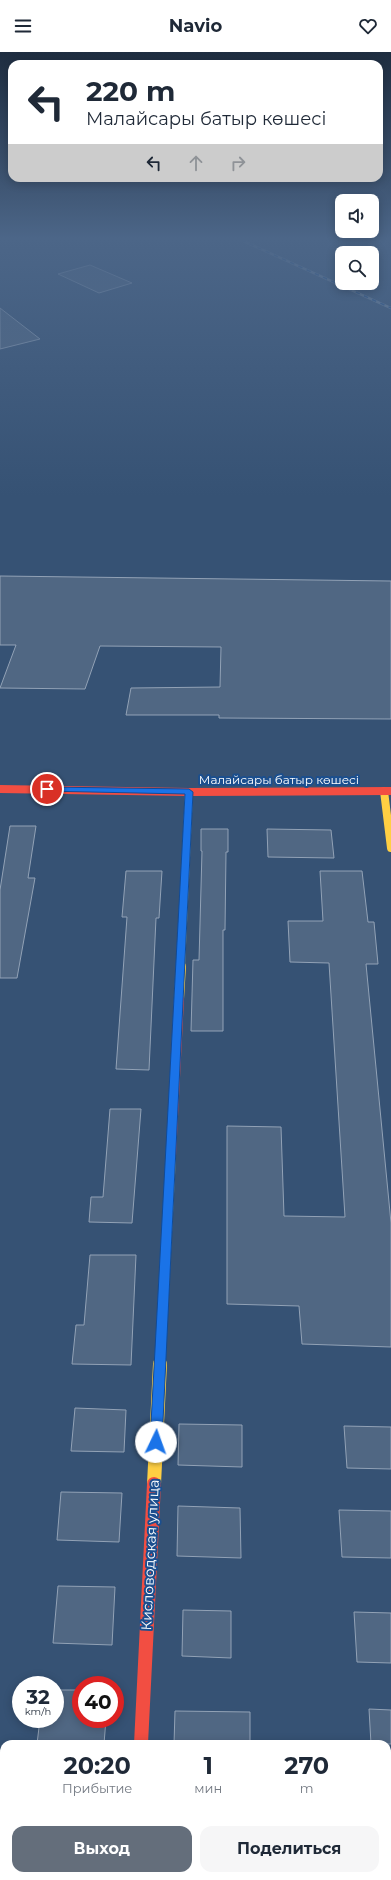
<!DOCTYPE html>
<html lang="ru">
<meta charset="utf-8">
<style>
body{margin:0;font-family:Montserrat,sans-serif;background:#f6f6f7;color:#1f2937;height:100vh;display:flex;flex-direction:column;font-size:15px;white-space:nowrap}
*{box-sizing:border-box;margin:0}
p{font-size:13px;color:#747a83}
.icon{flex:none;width:22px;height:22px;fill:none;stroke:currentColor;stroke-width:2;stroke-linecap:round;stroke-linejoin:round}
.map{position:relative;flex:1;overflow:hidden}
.side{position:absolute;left:0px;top:1688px;width:391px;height:140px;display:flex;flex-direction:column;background:#fff;border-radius:12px 12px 0 0;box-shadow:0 2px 10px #0003}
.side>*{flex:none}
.hud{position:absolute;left:8px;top:8px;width:375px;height:122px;border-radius:12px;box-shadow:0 2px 10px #0003;background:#fff;color:#1f2937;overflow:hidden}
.buttons{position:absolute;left:335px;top:142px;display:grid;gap:8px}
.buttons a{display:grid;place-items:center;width:44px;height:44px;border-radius:8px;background:#fff;box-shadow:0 2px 10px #0003;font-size:20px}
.speed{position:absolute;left:12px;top:1624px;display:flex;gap:8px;font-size:20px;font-weight:700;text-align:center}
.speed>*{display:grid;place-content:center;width:52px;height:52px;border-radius:50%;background:#fff;box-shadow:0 2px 10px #0003;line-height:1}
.speed small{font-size:10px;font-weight:400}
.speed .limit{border:6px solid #d22;background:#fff;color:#111}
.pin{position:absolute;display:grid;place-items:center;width:34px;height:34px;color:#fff;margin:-17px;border:2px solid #fff;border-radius:50%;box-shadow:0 1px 4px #0007}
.me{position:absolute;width:44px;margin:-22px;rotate:3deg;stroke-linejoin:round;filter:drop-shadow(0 0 3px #0008)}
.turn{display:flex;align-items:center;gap:14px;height:84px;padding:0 12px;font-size:18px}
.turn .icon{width:52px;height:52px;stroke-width:2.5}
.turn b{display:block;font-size:28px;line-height:34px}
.lanes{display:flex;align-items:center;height:38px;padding:0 12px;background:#0003;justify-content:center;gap:20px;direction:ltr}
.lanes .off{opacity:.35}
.eta{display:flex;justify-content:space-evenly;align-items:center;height:68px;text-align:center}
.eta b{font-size:24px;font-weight:700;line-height:28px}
.button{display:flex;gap:8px;margin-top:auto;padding:8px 12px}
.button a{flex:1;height:46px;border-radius:12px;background:#646e7b;color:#fff;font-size:16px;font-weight:700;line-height:46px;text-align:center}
.button a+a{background:#f6f6f7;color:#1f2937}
header{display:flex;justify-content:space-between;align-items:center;height:52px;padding:0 12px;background:#fff;font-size:18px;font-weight:700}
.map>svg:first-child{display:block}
</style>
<header><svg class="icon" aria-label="menu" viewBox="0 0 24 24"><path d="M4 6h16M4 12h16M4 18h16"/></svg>Navio<svg class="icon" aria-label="heart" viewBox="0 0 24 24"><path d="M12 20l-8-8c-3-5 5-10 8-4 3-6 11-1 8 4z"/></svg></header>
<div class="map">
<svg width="391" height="1828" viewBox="0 0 391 1828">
<rect width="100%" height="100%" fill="#365274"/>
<g fill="#506783" stroke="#92a2b6">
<polygon points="90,213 132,231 99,241 58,222"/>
<polygon points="0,256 40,287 0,297"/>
<polygon points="0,524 391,529 391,667 219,666 219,663 126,663 131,636 220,635 221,595 100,594 85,637 0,636 16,593 0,593"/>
<polygon points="10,774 36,774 28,826 35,826 17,926 0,926 0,838"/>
<polygon points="201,777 228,777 228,800 226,800 225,878 223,878 223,979 191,979 193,908 199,908 202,799 201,799"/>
<polygon points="267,777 331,778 334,806 268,805"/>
<polygon points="126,819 162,819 159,866 156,866 149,1018 116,1017 127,865 122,865"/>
<polygon points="320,819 362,819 368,870 374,870 378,912 366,912 391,1171 391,1295 302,1292 299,1254 227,1252 227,1074 281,1075 284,1164 345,1165 329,911 290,910 288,869 323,869"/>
<polygon points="110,1057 141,1057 132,1171 89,1170 91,1145 103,1145"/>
<polygon points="90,1203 136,1203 131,1313 72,1312 76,1273 84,1273"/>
<polygon points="75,1356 126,1358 124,1400 71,1399"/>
<polygon points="179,1372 242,1373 242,1415 178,1413"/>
<polygon points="344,1374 391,1375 391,1417 347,1416"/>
<polygon points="61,1440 122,1441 119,1490 57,1488"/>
<polygon points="178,1454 240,1456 241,1506 177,1504"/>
<polygon points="339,1458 391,1459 391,1506 342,1505"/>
<polygon points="58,1534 115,1535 112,1593 53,1591"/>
<polygon points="183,1558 231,1559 231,1606 182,1604"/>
<polygon points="354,1560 391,1561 391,1611 357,1610"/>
<polygon points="55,1638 81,1638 81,1667 106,1667 104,1692 37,1692 40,1667 55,1667"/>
<polygon points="369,1657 391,1658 391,1692 371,1692"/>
<polygon points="175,1659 250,1660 250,1692 174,1692"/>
</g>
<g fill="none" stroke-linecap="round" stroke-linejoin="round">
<rect fill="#7d92a8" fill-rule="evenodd" x="119" y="1824" width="30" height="4"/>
<g stroke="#ffcf43" stroke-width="8">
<polyline points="384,739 391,796"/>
<polyline points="181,915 189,740"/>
</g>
<g stroke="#ffcf43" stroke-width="10">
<polyline points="179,947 181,914"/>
<polyline points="160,1313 171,1104"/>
</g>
<polyline stroke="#ffcf43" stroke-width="14" points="154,1432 160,1312"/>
<polyline stroke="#f24e42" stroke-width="8" points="0,737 189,740 391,739"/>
<polyline stroke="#f24e42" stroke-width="10" points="171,1104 179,947"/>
<polyline stroke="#f24e42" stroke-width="14" points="141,1692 154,1432"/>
<defs>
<polyline id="rail" points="241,188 391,256"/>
</defs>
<use href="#rail" stroke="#7e92a7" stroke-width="2.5"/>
<use href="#rail" stroke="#1b4f8f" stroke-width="1.5" stroke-dasharray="4.5" stroke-linecap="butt"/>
</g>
<linearGradient id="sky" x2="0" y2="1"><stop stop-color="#1e2d40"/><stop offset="0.42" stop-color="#4c6688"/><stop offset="1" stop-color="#4c6688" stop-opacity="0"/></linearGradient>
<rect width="391" height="444" fill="url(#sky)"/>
<polygon fill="#1a73e8" stroke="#114b97" points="47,735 189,737 193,740 162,1390 160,1395 156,1397 152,1395 150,1390 185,742 44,739 44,736"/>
<g text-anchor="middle" stroke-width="4" stroke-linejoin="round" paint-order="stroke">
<g font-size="12" fill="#fff" stroke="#1b4f8f">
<text x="279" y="732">Малайсары батыр көшесі</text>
</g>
<g font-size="14" fill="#fff" stroke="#1b4f8f">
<text transform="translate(150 1503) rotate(-87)" y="5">Кисловодская улица</text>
</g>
</g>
</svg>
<div class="buttons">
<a><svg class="icon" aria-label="sound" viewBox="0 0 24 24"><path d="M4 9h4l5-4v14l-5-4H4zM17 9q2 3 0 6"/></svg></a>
<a><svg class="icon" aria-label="search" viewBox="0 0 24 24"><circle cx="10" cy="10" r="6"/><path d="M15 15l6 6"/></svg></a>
</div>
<div class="speed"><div>32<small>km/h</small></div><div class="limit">40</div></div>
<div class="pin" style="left:47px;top:737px;background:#d93025"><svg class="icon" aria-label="arrive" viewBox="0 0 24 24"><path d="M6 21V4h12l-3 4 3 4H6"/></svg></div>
<svg class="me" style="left:156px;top:1390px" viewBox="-20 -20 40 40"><circle r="19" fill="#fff"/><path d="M0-13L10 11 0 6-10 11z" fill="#1a73e8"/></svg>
<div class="hud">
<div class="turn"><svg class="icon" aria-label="left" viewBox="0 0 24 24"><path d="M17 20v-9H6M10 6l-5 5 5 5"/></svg><div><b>220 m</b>Малайсары батыр көшесі</div></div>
<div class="lanes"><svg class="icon" aria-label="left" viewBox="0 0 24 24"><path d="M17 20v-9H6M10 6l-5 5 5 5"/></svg><svg class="icon off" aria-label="ahead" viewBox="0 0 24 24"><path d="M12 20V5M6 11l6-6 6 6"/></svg><svg class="icon off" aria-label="right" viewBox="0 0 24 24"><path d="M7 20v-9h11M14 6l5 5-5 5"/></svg></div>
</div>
<section class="side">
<div class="eta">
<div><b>20:20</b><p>Прибытие</p></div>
<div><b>1</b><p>мин</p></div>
<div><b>270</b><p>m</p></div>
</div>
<div class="button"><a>Выход</a><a>Поделиться</a></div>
</section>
</div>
